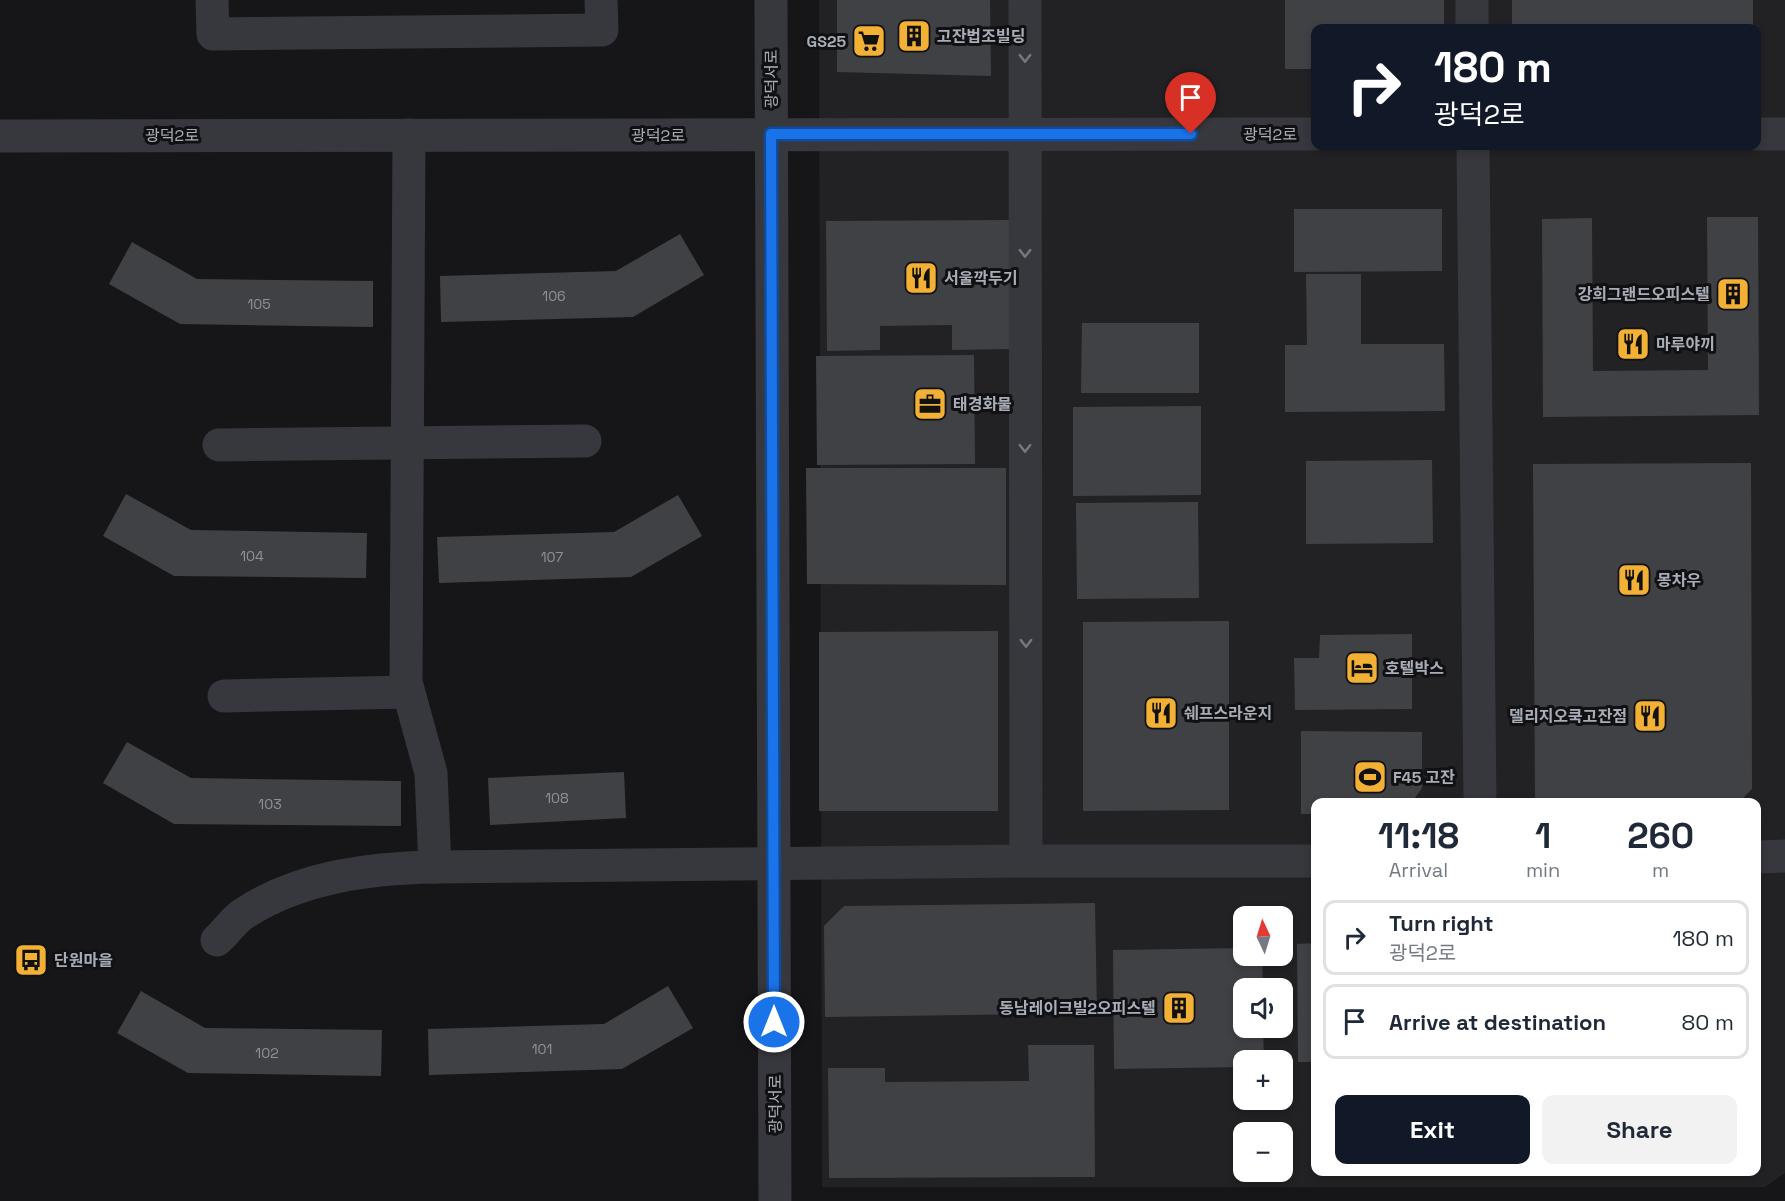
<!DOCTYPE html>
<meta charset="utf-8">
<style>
body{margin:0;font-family:"Space Grotesk","Noto Sans KR",sans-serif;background:#f2f2f3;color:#1f2937;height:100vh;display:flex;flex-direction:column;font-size:22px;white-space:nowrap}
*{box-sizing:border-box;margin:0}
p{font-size:20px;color:#747a83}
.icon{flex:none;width:33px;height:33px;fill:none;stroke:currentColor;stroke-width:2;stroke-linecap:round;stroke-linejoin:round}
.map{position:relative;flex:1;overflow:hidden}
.sheet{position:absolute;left:1311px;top:798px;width:450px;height:378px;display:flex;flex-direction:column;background:#fff;border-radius:12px;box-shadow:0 3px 9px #0003}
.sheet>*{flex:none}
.banner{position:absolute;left:1311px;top:24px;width:450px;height:126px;border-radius:12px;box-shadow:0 3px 9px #0003;background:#111827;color:#fff;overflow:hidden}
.needle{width:39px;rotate:356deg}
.fabs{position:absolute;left:1233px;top:906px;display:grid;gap:12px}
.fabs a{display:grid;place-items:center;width:60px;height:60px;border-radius:12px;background:#fff;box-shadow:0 3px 9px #0003;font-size:30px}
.pin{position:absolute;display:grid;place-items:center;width:51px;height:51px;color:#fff;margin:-62px -26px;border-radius:50% 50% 50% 0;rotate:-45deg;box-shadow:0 0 6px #0007}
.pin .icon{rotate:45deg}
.me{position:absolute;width:66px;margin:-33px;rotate:0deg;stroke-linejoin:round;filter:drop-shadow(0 0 4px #0008)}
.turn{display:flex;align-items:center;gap:21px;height:126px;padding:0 24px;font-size:27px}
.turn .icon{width:78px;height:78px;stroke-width:2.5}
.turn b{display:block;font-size:42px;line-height:51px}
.eta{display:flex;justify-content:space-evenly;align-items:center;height:102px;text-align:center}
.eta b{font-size:36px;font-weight:700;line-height:42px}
.primary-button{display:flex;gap:12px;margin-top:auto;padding:12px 24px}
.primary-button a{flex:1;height:69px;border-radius:12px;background:#111827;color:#fff;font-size:24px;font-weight:700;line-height:69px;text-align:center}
.primary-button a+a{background:#f2f2f3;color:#1f2937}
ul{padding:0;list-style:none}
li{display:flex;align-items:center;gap:18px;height:75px;margin:0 12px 9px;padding:0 12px;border:3px solid #e0e1e3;border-radius:12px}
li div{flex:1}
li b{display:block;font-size:22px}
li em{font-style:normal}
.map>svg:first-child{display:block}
</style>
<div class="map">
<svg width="1785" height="1201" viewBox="0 0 1785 1201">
<rect width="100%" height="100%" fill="#161618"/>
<path fill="#222225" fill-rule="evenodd" d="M819,0H1785V1173L1765,1187H822ZM1316,28H1756V146H1316ZM1316,802H1756V1172H1316ZM1244,916H1282V956H1244ZM1244,988H1282V1028H1244ZM1244,1060H1282V1100H1244ZM1244,1132H1282V1172H1244Z"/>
<g fill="#404145">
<polygon points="837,0 990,0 991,76 837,72"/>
<polygon points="1285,0 1444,0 1444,28 1316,28 1316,69 1285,69"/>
<rect x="1512" y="0" width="241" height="28"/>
<polygon points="1294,209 1442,209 1442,271 1294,272"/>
<polygon points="1707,217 1758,217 1759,415 1543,417 1542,219 1592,218 1593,371 1708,370"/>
<polygon points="1009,220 1010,349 952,350 952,325 880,326 880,350 827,351 826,221"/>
<polygon points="680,234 704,275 633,317 441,322 440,276 616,271"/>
<polygon points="132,242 197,279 373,281 373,327 180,324 109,284"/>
<polygon points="1306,274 1361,274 1361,344 1444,344 1445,411 1285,412 1285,345 1307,345"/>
<polygon points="1082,323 1199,323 1199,393 1081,393"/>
<polygon points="974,355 975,464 817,465 816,356"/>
<polygon points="1201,406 1201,495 1073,496 1073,407"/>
<polygon points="1432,460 1433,543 1306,544 1306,461"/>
<polygon points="1751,463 1752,789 1739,802 1535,802 1533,464"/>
<polygon points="806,468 1006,468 1006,585 807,584"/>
<polygon points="126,494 191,530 367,533 366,578 174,576 103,536"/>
<polygon points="678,495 702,536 631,577 439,583 437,537 614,532"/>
<polygon points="1198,502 1199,598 1077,599 1076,503"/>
<polygon points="1229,621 1229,810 1083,811 1083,622"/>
<polygon points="998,631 998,811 819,811 819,632"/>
<polygon points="1412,634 1412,709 1295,710 1294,658 1319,658 1320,635"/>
<polygon points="1301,731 1422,732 1422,788 1412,802 1316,802 1316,814 1301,814"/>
<polygon points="127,742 191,778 401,781 401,826 174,824 103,783"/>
<polygon points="624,772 626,818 490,825 488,778"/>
<polygon points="1095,903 1097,1013 825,1017 824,926 844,906"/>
<polygon points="1316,943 1316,1062 1298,1062 1297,944"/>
<polygon points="1244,948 1244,956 1262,956 1263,988 1244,988 1244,1028 1263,1028 1264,1060 1244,1060 1244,1067 1114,1069 1113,950"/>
<polygon points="668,986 693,1028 622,1069 429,1075 428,1029 604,1024"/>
<polygon points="141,991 205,1028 382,1030 381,1076 188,1073 117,1033"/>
<polygon points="1028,1045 1094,1045 1095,1177 829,1178 828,1068 885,1068 885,1082 1029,1081"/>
</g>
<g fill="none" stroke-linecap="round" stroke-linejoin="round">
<g stroke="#37383d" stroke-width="33">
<polyline points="212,0 213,34 602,30 601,0"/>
<polyline points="771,0 775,1201"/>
<polyline points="1025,0 1026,861"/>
<polyline points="1472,0 1472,28"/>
<polyline points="1756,134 1785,134"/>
<polyline points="409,135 406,682 431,773 435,867"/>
<polyline points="0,136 1316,134"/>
<polyline points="1473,146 1480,802"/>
<polyline points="219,445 585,441"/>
<polyline points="224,696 408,692"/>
<polyline points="1756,857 1785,856"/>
<path d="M217,940C226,932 234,920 243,914C299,877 370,868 435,867L1026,861H1316"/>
</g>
</g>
<defs><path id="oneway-chevron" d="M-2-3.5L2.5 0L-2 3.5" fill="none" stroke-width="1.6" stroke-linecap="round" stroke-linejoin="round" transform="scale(1.5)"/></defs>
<g stroke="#757881">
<use href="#oneway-chevron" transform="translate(1025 58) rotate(90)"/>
<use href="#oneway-chevron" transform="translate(1025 253) rotate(90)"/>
<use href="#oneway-chevron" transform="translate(1025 448) rotate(90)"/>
<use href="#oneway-chevron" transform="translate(1026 643) rotate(90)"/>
</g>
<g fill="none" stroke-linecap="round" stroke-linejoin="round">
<defs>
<polyline id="route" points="774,1022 771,134 1191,134"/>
</defs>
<use href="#route" stroke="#114b97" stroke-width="15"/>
<use href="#route" stroke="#1a73e8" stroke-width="10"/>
</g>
<defs>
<symbol id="building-square" viewBox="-11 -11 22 22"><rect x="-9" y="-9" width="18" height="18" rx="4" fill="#f2b134" stroke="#111113"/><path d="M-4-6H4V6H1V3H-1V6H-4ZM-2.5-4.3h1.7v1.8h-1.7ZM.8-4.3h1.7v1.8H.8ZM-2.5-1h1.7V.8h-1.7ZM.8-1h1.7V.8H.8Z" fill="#111"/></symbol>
<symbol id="supermarket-square" viewBox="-11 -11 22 22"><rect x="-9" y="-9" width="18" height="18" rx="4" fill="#f2b134" stroke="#111113"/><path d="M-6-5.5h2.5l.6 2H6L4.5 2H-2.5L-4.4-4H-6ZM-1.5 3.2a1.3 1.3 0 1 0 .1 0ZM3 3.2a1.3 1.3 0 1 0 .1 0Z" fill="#111"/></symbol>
<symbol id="restaurant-square" viewBox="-11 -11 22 22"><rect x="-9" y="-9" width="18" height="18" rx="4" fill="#f2b134" stroke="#111113"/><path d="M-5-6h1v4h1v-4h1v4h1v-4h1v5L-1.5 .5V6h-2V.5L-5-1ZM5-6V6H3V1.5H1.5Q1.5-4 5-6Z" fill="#111"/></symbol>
<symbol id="office-square" viewBox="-11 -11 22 22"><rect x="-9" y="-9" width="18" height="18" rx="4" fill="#f2b134" stroke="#111113"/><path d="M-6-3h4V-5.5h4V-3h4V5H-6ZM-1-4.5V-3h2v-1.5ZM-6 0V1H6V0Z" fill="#111"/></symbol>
<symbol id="hotel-square" viewBox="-11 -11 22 22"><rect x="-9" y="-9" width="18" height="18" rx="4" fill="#f2b134" stroke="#111113"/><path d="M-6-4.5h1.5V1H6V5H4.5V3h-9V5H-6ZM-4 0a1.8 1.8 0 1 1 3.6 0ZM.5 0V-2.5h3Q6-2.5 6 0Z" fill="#111"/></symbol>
<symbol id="stadium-square" viewBox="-11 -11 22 22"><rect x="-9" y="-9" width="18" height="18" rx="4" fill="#f2b134" stroke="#111113"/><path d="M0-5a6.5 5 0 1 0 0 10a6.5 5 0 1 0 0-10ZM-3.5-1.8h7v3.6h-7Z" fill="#111"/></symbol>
<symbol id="bus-square" viewBox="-11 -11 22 22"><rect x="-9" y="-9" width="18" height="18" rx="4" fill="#f2b134" stroke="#111113"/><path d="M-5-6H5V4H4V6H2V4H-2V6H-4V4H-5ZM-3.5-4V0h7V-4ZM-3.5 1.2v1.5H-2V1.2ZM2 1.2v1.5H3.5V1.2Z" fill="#111"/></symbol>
</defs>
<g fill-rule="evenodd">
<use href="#building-square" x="895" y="17" width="38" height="38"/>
<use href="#supermarket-square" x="850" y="22" width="38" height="38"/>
<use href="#restaurant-square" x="902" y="259" width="38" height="38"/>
<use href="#building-square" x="1714" y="275" width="38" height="38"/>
<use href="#restaurant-square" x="1614" y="325" width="38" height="38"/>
<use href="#office-square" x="911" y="385" width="38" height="38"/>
<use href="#restaurant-square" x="1615" y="561" width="38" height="38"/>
<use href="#hotel-square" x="1343" y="649" width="38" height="38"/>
<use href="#restaurant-square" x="1142" y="694" width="38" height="38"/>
<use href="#restaurant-square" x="1631" y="697" width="38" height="38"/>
<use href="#stadium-square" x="1351" y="758" width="38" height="38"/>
<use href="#bus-square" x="12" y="941" width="38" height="38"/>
<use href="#building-square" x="1160" y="989" width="38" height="38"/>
</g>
<g text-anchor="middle" stroke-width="6" stroke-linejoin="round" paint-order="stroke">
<g font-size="14" fill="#8e929b">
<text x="554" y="301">106</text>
<text x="259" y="309">105</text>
<text x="252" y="561">104</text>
<text x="552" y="562">107</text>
<text x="557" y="803">108</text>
<text x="270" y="809">103</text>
<text x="542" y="1054">101</text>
<text x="267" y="1058">102</text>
</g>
<g font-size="16" font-weight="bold" fill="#a8adb8" stroke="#111113" text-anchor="start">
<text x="937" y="42">고잔법조빌딩</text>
<text x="846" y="47" text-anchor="end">GS25</text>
<text x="944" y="284">서울깍두기</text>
<text x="1710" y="300" text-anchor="end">강희그랜드오피스텔</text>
<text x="1656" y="350">마루야끼</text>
<text x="953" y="410">태경화물</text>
<text x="1657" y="586">몽차우</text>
<text x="1385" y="674">호텔박스</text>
<text x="1184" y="719">쉐프스라운지</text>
<text x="1627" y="722" text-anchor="end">델리지오쿡고잔점</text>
<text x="1393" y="783">F45 고잔</text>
<text x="54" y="966">단원마을</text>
<text x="1156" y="1014" text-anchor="end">동남레이크빌2오피스텔</text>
</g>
<g font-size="16" fill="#a8adb8" stroke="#111113">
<text transform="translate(771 79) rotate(-90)" y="6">광덕서로</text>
<text x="1270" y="140">광덕2로</text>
<text x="172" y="141">광덕2로</text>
<text x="658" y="141">광덕2로</text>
<text transform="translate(775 1104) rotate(-90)" y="6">광덕서로</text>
</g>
</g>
</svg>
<div class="fabs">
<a><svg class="needle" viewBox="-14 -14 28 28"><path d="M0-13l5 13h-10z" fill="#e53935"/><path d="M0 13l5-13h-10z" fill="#747a83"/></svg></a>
<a><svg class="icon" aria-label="sound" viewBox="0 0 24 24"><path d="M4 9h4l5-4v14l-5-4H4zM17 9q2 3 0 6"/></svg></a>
<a>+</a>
<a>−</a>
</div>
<div class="pin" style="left:1191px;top:134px;background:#d93025"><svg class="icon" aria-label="arrive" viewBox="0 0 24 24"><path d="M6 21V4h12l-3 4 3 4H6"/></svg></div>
<svg class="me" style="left:774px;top:1022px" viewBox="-20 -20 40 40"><circle r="17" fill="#1a73e8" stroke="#fff" stroke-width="3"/><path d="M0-11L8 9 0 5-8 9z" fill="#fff"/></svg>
<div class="banner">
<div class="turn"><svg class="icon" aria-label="right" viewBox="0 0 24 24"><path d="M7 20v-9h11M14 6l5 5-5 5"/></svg><div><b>180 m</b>광덕2로</div></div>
</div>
<section class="sheet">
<div class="eta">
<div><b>11:18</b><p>Arrival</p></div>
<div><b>1</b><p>min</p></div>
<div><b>260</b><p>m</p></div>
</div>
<ul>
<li><svg class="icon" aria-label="right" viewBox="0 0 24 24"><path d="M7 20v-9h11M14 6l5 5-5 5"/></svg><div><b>Turn right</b><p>광덕2로</p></div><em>180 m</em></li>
<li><svg class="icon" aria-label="arrive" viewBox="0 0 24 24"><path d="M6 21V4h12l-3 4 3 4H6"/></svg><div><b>Arrive at destination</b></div><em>80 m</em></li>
</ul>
<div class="primary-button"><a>Exit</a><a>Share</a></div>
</section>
</div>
